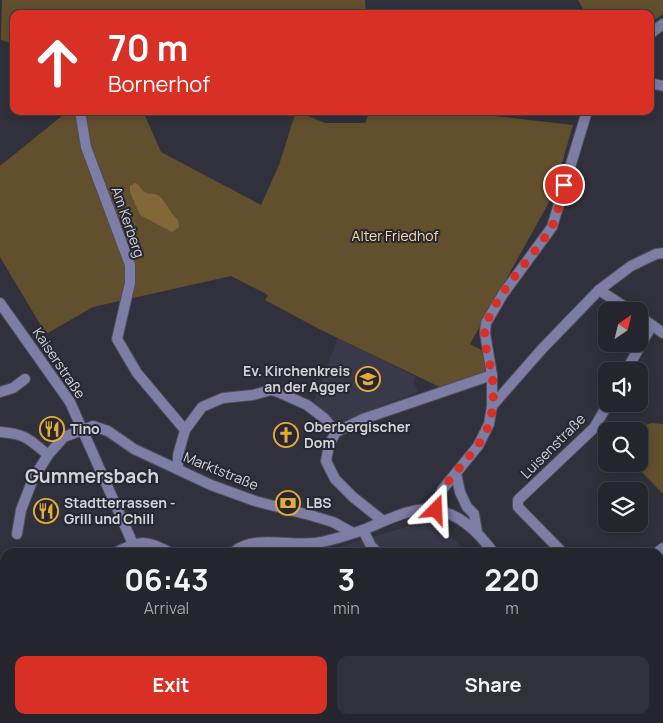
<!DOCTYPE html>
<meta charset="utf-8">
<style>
body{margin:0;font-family:Manrope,sans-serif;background:#303139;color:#f1f3f6;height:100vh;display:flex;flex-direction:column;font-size:19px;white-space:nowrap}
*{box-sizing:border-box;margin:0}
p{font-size:16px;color:#a3a5aa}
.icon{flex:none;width:28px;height:28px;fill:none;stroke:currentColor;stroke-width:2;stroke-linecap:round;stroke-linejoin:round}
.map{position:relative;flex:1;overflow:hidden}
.side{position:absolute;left:0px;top:548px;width:664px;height:176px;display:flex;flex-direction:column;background:#24252d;border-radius:15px 15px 0 0;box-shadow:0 2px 12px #0003,0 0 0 1px #414249}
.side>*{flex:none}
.hud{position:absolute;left:10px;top:10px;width:644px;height:105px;border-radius:10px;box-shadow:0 2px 12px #0003,0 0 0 1px #414249;background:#d93025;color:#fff;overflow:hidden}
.needle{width:32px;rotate:35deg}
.fabs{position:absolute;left:598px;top:302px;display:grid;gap:10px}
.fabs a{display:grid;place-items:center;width:50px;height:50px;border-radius:10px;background:#24252d;box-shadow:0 2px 12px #0003,0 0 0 1px #414249;font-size:25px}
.pin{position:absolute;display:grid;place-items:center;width:42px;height:42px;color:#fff;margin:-21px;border:2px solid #fff;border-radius:50%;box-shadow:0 1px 5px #0007}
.me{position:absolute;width:55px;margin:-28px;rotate:21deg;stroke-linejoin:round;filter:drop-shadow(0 0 4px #0008)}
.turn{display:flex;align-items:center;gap:18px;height:105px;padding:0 15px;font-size:22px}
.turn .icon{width:65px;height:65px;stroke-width:2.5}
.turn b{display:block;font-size:35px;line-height:42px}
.eta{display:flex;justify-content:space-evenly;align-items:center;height:85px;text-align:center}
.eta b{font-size:30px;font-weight:700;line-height:35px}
.button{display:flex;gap:10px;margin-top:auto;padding:10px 15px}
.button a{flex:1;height:58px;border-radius:10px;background:#d93025;color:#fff;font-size:20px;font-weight:700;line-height:58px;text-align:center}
.button a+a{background:#303139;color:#f1f3f6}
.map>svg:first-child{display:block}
</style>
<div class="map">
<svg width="663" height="723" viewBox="0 0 663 723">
<rect width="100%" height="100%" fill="#30313c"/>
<g fill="#39394a">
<polygon points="338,338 416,377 414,382 418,392 373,409 371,411 348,419 335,421 313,403"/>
<polygon points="434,519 466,552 286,552 324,551"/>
<polygon points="0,676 5,679 5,719 49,719 53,723 0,723"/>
<polygon points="103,719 616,719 620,723 106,723"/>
</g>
<g fill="#624f2e">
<polygon points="2,0 365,0 366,14 14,14 14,44 1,40"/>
<polygon points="578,0 663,0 663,14 650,23 650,14 586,14"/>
<polygon points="68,111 143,111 161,152 261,205 279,165 296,111 325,123 365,123 370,111 453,111 573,125 552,197 470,344 490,355 484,375 446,390 323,331 265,300 268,295 231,276 93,307 46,334 0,257 0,166"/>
<polygon points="651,423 663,424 663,494 634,464 639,464 639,431 632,431"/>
</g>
<path fill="#826839" d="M135,183C140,185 139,187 143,191C147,195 153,193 158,195C164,199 171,214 178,220L179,227L172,232L140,215L130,192V186Z"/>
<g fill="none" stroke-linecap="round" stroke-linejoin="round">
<defs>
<g id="pedestrian">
<polyline points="291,544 298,552"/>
<polyline points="663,613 661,615 663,617"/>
<polyline points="659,637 663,633"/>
<polyline points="274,719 275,723"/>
<polyline points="468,719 472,723"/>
<polyline points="554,719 553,720 556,723 560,719"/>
<polyline points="374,723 375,719"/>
<polyline points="498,723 498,719"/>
<polyline points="566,723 573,719"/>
</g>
<g id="minor">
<polyline points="650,34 663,24"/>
<polyline points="650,83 663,86"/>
<polyline points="80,111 86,147 130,265 130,283 117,339 137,373 185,430 178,455 178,469"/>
<polyline points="599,290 631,311"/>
<polyline points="639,316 663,333"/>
<polyline points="626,371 652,325"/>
<polyline points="0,392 13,388 25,379"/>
<polyline points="492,406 492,375 485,333 486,323 503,294 552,227 587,111"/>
<polyline points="185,430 202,407 223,398 253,395 271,390 278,392 307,405 324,418 336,432"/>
<path d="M0,432C26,434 29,439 48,455"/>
<polyline points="456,473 460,492 467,507 474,514 477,532"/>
<polyline points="436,510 442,490 478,446 489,424 492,406 542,349 599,290 631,266 656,254 663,253"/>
<polyline points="383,521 353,497 335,479 326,461 329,445 336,432 363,419 492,375"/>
<polyline points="363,530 371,546 377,552"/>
<polyline points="17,534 21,510 33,479 48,455 64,437 93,426 108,431 134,449 211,485 255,501 313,516 333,522 353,533"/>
<polyline points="562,552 518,507 518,500 594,428 608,404"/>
<polyline points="658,552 663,548"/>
<polyline points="0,639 5,643"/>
<polyline points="659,715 663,712"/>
<polyline points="94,719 98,723"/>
</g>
<g id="tertiary">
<polyline points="0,303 70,402 133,544 135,552"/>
<path d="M117,552C142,540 144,540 169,552"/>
<path d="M234,552C251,535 290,546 315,543C331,541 348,535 363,530C386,521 411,506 436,510C461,514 479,533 493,552"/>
<polyline points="0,580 5,580"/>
<polyline points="0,599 5,598"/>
<polyline points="628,719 632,723"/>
<polyline points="648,719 651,723"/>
</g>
</defs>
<use href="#pedestrian" stroke="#4d4e58" stroke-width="11"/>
<use href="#minor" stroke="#4d4e58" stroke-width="12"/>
<use href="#tertiary" stroke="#4d4e58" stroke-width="12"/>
<use href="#pedestrian" stroke="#7d7da5" stroke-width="9"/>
<use href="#minor" stroke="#7d7da5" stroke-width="10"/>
<use href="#tertiary" stroke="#7d7da5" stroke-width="10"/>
<g stroke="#91929a" stroke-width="3" stroke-dasharray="10 5" stroke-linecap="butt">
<polyline points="0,669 5,673"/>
<polyline points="55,719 58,723"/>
</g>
</g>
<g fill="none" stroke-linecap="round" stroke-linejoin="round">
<path stroke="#d93025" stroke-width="9" stroke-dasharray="0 16.2" d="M436,510C442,475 478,457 489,424C494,409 494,390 492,375C490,358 480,339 487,322C501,287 531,260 551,228C558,216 560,198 564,185"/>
</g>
<defs>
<symbol id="school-ring" viewBox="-11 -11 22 22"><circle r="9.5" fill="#262732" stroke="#e6ac36" stroke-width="1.5"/><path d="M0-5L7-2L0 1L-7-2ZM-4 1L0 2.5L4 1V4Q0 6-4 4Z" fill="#e6ac36"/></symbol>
<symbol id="restaurant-ring" viewBox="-11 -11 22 22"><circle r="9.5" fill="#262732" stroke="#e6ac36" stroke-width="1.5"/><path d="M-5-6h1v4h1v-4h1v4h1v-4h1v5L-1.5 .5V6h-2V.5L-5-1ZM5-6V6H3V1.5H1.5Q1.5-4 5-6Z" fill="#e6ac36"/></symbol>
<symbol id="church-ring" viewBox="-11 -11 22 22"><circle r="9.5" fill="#262732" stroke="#e6ac36" stroke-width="1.5"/><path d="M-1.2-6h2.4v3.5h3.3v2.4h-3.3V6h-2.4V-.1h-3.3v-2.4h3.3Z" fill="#e6ac36"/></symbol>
<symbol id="bank-ring" viewBox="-11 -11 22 22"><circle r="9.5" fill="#262732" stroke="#e6ac36" stroke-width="1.5"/><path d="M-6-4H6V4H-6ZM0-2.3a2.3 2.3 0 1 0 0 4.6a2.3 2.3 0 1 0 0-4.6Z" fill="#e6ac36"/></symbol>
</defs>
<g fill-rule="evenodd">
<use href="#school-ring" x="354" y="365" width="28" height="28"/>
<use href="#restaurant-ring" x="38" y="415" width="28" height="28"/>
<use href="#church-ring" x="272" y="421" width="28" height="28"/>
<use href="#bank-ring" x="274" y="489" width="28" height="28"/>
<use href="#restaurant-ring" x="32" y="497" width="28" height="28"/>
</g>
<g text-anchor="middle" stroke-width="4" stroke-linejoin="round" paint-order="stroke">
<g font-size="14" fill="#d3d3da" stroke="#262732">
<text transform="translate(128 222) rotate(71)" y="5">Am Kerberg</text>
<text transform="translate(59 363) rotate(56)" y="5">Kaiserstraße</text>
<text transform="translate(553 446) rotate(-45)" y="5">Luisenstraße</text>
<text transform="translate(221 471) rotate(22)" y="5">Marktstraße</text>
</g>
<g font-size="14" fill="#fcdba1" stroke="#262732">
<text x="395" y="241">Alter Friedhof</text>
</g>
<g font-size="14" font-weight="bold" fill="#d3d3da" stroke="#262732" text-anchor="start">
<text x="350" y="376" text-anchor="end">Ev. Kirchenkreis<tspan x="350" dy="16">an der Agger</tspan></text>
<text x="304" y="432">Oberbergischer<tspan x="304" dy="16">Dom</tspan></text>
<text x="70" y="434">Tino</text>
<text x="64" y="508">Stadtterrassen -<tspan x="64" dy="16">Grill und Chill</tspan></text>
<text x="306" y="508">LBS</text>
</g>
<g font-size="19" font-weight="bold" fill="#d3d3da" stroke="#262732">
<text x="92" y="483">Gummersbach</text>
</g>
</g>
</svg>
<div class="fabs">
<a><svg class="needle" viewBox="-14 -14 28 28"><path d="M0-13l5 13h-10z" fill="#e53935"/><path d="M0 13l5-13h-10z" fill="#a3a5aa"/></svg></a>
<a><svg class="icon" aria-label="sound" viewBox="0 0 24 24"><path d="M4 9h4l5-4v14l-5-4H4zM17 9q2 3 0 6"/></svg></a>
<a><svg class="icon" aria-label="search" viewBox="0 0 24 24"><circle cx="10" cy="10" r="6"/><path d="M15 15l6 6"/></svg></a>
<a><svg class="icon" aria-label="layers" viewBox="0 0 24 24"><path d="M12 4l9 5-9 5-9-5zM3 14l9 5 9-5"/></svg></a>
</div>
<div class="pin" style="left:564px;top:185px;background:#d93025"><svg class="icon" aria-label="arrive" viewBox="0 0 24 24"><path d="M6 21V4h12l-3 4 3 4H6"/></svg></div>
<svg class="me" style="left:436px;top:510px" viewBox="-20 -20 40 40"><path d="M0-17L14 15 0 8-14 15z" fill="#d93025" stroke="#fff" stroke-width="4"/></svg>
<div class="hud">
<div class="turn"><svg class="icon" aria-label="ahead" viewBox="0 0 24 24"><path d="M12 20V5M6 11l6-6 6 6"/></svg><div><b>70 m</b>Bornerhof</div></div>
</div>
<section class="side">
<div class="eta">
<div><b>06:43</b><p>Arrival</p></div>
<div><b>3</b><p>min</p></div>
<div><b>220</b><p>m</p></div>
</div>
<div class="button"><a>Exit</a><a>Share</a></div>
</section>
</div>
